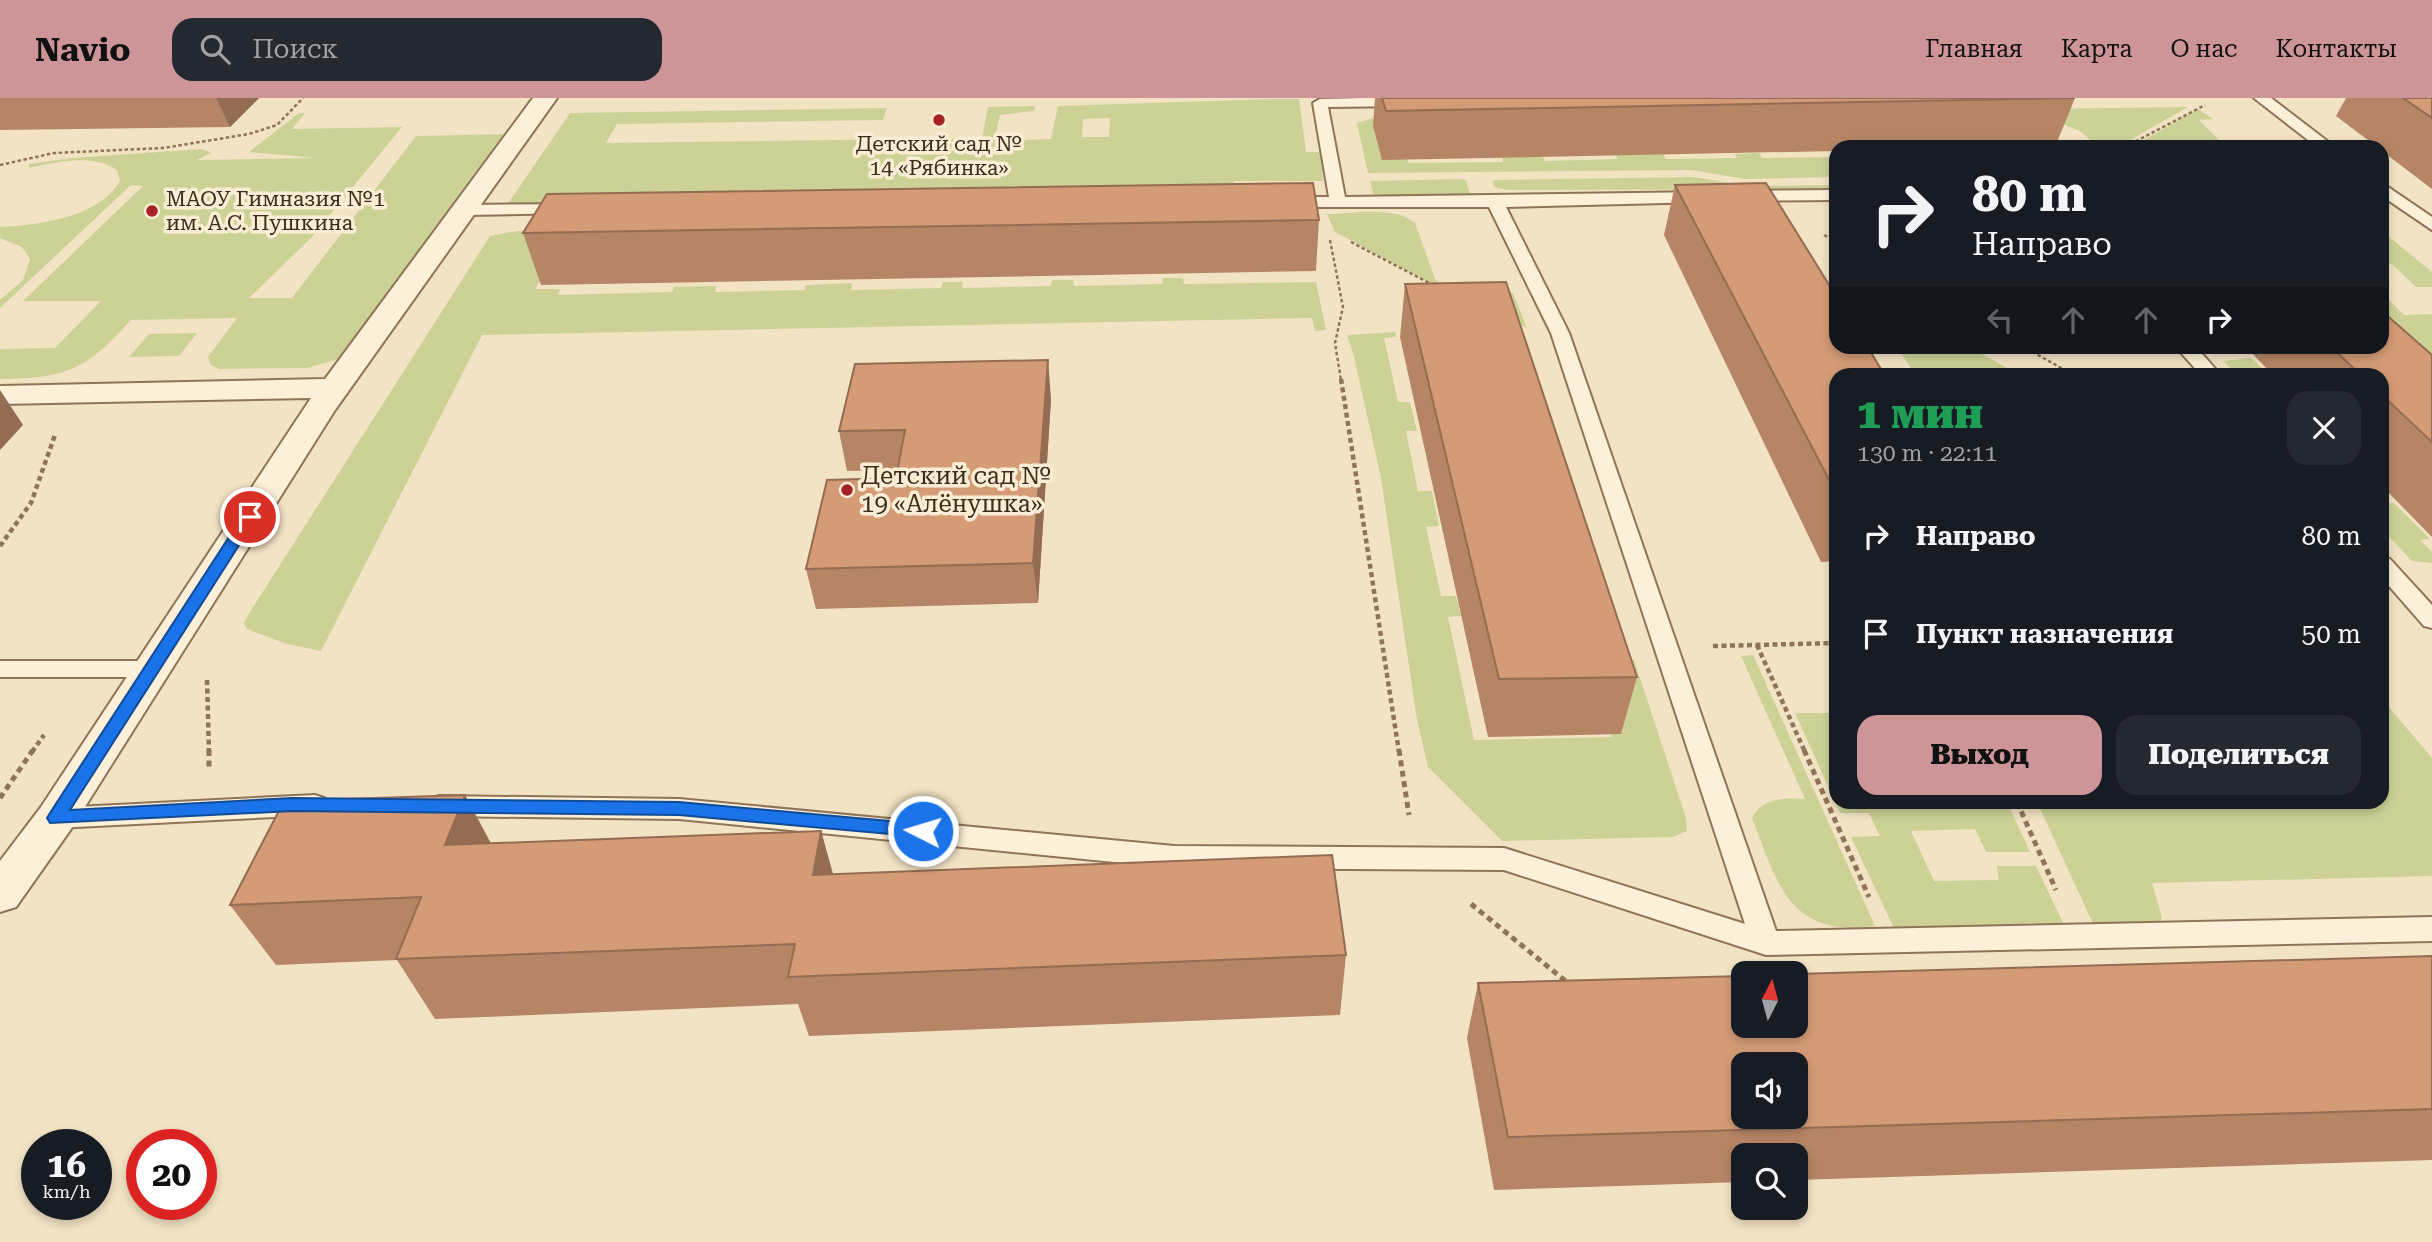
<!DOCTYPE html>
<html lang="ru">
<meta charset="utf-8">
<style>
body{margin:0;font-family:"Roboto Serif",serif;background:#242831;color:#f1f3f6;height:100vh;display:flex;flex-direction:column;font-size:26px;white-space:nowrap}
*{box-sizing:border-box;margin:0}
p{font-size:23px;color:#9ea1a6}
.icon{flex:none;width:38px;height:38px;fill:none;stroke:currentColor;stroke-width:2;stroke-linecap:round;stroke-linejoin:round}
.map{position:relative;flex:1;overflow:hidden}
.side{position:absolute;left:1829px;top:270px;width:560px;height:441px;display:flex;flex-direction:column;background:#171b24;border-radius:21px;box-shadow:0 4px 10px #0003}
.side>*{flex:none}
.banner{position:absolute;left:1829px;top:42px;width:560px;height:214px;border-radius:21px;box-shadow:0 4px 10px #0003;background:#171b24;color:#f1f3f6;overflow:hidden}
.needle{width:46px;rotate:6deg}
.fabs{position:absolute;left:1731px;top:863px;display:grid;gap:14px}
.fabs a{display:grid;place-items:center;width:77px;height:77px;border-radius:14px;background:#171b24;box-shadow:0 4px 10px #0003;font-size:35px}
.speed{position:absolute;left:21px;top:1031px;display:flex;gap:14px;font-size:35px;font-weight:700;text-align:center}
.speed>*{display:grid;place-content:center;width:91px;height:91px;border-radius:50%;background:#171b24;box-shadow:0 4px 10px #0003;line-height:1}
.speed small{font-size:18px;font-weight:400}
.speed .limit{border:10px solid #d22;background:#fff;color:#111}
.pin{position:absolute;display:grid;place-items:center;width:60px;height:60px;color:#fff;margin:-30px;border:4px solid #fff;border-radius:50%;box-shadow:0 2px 7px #0007}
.me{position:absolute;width:77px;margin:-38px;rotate:275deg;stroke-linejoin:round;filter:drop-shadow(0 0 5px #0008)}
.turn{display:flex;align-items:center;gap:24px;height:147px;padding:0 28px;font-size:32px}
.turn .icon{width:91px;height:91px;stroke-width:2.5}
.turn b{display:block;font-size:49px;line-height:60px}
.lanes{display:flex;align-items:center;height:66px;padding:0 28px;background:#0003;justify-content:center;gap:35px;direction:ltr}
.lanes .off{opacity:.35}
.round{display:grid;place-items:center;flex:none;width:74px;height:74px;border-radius:21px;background:#242831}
.summary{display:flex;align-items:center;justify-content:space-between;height:119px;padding:0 28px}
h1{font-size:42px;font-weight:800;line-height:52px;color:#1e9e55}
.cta{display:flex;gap:14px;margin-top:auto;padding:14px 28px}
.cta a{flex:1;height:80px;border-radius:21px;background:#ce9598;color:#111;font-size:28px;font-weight:800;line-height:80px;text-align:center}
.cta a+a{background:#242831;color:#f1f3f6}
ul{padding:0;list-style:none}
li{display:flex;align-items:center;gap:21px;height:98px;padding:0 28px}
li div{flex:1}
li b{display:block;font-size:26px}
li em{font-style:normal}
header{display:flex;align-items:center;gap:42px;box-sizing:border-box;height:98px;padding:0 35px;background:#ce9598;color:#111}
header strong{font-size:33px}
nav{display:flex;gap:38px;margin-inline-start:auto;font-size:24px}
.search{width:490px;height:63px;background:#242831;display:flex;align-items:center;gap:18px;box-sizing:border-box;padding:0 24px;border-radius:21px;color:#9ea1a6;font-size:26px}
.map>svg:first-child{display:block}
</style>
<header>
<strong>Navio</strong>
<div class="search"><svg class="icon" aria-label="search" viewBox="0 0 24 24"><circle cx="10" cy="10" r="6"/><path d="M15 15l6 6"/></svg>Поиск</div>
<nav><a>Главная</a><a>Карта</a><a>О нас</a><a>Контакты</a></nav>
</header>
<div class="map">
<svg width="2432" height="1144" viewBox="0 0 2432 1144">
<rect width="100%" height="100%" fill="#f2e3c4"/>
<g fill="#ccd296" fill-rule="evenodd">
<path d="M1275,1H1299L1306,54H1321L1323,83H1234L1233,99L772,106L762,92L696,94L679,108L507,107L570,15L887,10L883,22L617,26L606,45L982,40L988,9L1035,8L1034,13L1000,17L994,43L1051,41L1058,8ZM1110,20L1109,39H1082L1083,21Z"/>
<polygon points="2188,9 2118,49 2098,49 2080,33 2024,11"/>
<polygon points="2198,11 2213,21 2199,22 2225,48 2179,49 2161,42 2149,49 2132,49"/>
<path d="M299,15H305L292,31L402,29L311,140L249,200H292L416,38L509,36L342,260L307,270L219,271L211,267L208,259L237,220L131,222C86,272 68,280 0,281V251L55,250L101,203H23L143,88L131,87L0,210V202L23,182L30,161L22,149L0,140V129C37,127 99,120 120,83L117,72C93,55 56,64 29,70V66L72,60L202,51L211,55L197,62L317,60L249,54Z"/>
<polygon points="1383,17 1409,65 1503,64 1502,59 1543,59 1545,63 1617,61 1616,57 1663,56 1666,61 1737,60 1735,56 1759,55 1762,60 1833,59 1831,54 1836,54 1836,79 1745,81 1692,72 1368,75 1357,25"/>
<polygon points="1694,79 1746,88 1836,87 1836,91 1507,92 1494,89 1493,82"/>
<polygon points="1463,81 1466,82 1470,96 1380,97 1373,96 1370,83"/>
<path d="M1327,116C1353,116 1394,107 1415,125L1435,181L1441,186L1513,195L1527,230L1461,197L1429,184L1335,134Z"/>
<polygon points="637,131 565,142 535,191 560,191 558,197 672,194 674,189 716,188 715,194 805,192 806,187 852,185 851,192 941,190 943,184 963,184 962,190 1051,188 1052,182 1073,182 1074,188 1162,186 1163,180 1183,180 1184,186 1316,184 1326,232 1315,233 1312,220 482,237 321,553 287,546 247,531 244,525 250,514 490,138 517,133"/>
<polygon points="2382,133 2432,174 2432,189 2416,189 2392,166 2382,166"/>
<polygon points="2382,195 2404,217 2432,216 2432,328 2382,276"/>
<polygon points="1395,234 1396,239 1384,240 1398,304 1410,304 1417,333 1406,333 1418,393 1432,393 1439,428 1426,429 1441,498 1456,498 1461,518 1448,519 1474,642 1612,639 1605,617 1605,563 1634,562 1686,720 1687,733 1673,739 1502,743 1428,669 1417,622 1381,380 1354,259 1347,237"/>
<polygon points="197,235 179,258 129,259 149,236"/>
<polygon points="1897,249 1969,249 2018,276 1915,276"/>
<polygon points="2251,260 2268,276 2236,276 2223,263"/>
<polygon points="2394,405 2430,441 2420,442 2432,454 2432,465 2412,463 2382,431 2382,406"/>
<path d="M1753,557L1875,828C1789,840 1777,785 1752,720C1763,699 1785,700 1805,701L1741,558Z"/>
<polygon points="2382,601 2432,660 2432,778 2152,785 2162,820 2158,827 2095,830 2037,704 2382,704"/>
<polygon points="1795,615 1836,615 1836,704 2007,704 2030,754 1986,754 1975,731 1911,733 1934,783 1999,782 1997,768 2036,768 2064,827 1894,830 1851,739 1880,738 1869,715 1840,715"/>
</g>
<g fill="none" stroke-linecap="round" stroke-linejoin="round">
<defs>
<g id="service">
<polygon points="1365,0 1408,0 1413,4 1406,8 1328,9 1345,99 1706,94 1714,99 1706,104 1506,109 1569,235 1776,833 2432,819 2432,843 1766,857 1504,772 1174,770 679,721 439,718 430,715 426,708 430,701 439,698 679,701 1174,748 1504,750 1745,826 1551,235 1489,109 1283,109 1275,104 1283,99 1329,99 1313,5 1320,1"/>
<polygon points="2254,0 2271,0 2335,49 2317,49"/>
<polygon points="2382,85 2432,119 2432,132 2382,98"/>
<polygon points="1836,92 1836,102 1742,103 1734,98 1742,93"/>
<polygon points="571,106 577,107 577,115 467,117 459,112 467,107"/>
<polygon points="2175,248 2195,248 2220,276 2200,276"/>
<polygon points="2382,459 2390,461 2432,507 2432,530 2424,528 2382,480"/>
<polygon points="0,563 151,563 160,565 163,571 160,577 151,579 0,579"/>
<polygon points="315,697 324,700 328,707 324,714 315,717 56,730 46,727 42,720 46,713 56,710"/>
</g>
<polygon id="minor" points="533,0 557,0 335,312 71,731 16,809 0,814 0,763 41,709 311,300 0,306 0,288 325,281"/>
</defs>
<use href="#service" stroke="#8f7458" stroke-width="4"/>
<use href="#minor" stroke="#8f7458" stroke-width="4"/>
<g stroke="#8f7458" stroke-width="2.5" stroke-dasharray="3.5 2.5" stroke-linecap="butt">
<polyline points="2125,49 2205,7"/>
<polyline points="0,67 54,55 163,50 249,36 277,27 303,0"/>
<polyline points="1824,137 1836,143"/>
<polyline points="1330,142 1343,209 1335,245 1341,282"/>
<polyline points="1351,144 1433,187"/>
<polyline points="2022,248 2072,276"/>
</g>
<g stroke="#8f7458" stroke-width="4.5" stroke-dasharray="5 3.5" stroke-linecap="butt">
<polyline points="1341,281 1399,654"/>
<polyline points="0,448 31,405 55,337"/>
<polyline points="1757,547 1805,654"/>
<polyline points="1713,548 1836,545"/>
<polyline points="207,582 209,654"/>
<polyline points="32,654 44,637"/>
</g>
<g stroke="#8f7458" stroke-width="5" stroke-dasharray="6 4.5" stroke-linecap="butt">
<polyline points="209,652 209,671"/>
<polyline points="1399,652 1409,717"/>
<polyline points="1804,652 1869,799"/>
<polyline points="0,700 33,652"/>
<polyline points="2017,704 2056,792"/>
<polyline points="1471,806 1568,885"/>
</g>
<use href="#service" fill="#fcf0d8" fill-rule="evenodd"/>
<use href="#minor" fill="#fcf0d8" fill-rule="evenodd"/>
</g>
<g fill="#b68565">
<polygon points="0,0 259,0 230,29 0,32"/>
<polygon points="1375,0 2075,0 2055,49 1836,49 1836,53 1382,62 1373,28"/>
<polygon points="2346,0 2432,0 2432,91 2382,53 2382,49 2377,49 2336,18"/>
<polygon points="1675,87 1836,276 1836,463 1821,464 1664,137"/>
<polygon points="1319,122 1316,173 541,187 523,135"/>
<polygon points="1405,186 1637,579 1621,636 1488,639 1400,239"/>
<polygon points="2245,248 2382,248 2432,257 2432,439 2382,388 2382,276 2272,276"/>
<polygon points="1051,301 1038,505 816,511 806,471 896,380 898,372 847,373 839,333"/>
<polygon points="465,697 491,745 821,733 833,777 1346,857 1340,917 809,938 798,906 435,921 397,862 276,867 230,807"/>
<polygon points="2432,858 2432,1062 1796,1082 1796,1057 1743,1057 1743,1084 1494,1092 1467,940 1478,885"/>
</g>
<g fill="#946c53">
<polygon points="216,0 259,0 230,29"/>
<polygon points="1048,262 1051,301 1038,505 1033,465"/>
<polygon points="0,292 23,327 0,352"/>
<polygon points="465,697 497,758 445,747"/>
<polygon points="821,733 838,794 813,777"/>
</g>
<g fill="#d49b76" stroke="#946c53" stroke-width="2" fill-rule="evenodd">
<polygon points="1382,0 2075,0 1386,13"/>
<polygon points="2403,0 2432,0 2432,20"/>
<polygon points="1313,85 1319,122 523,135 547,96"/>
<polygon points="1766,85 1836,198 1836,248 1867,248 1884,276 1836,276 1836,395 1675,87"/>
<polygon points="1506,184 1637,579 1499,581 1405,186"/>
<polygon points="2382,213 2432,257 2432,344 2382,297 2382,276 2360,276 2330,248 2382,248"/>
<polygon points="1048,262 1033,465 806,471 827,382 896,380 905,332 839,333 855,266"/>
<polygon points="465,697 445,747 821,733 813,777 1332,757 1346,857 788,879 795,846 396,861 421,799 230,807 284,703"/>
<path d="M2432,858V1011L1508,1039L1478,885L1743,878V928H1796V876ZM1743,966H1796V1018H1743Z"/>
</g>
<polygon fill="#1a73e8" stroke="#114b97" stroke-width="2" points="250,414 257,419 70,712 292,700 679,704 923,726 932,733 923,739 679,717 292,713 50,725 47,720 50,715 242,419"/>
<g fill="#a42226" stroke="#f9edd4" stroke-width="2.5">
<circle cx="939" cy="22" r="7"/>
<circle cx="152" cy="113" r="7"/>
<circle cx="847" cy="392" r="7"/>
</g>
<g text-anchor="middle" stroke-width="7" stroke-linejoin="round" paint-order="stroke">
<g font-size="21" fill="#3d2c1d" stroke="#f9edd4">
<text x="939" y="53">Детский сад №<tspan x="939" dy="24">14 «Рябинка»</tspan></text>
<text x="166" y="108" text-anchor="start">МАОУ Гимназия №1<tspan x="166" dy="24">им. А.С. Пушкина</tspan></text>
</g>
<g font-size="24" fill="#3d2c1d" stroke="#f9edd4" text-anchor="start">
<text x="861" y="386">Детский сад №<tspan x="861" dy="28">19 «Алёнушка»</tspan></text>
</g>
</g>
</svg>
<div class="fabs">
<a><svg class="needle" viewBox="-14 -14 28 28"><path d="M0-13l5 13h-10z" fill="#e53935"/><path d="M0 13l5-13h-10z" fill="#9ea1a6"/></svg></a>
<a><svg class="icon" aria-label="sound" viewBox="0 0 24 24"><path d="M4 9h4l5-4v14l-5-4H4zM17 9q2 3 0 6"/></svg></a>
<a><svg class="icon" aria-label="search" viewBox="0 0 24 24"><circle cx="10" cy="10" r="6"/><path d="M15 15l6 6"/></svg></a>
</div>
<div class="speed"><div>16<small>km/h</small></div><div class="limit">20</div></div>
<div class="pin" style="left:250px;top:419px;background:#d93025"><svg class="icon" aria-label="arrive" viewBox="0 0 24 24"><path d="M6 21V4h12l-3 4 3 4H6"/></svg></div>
<svg class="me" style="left:923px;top:733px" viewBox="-20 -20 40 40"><circle r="17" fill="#1a73e8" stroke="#fff" stroke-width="3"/><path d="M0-11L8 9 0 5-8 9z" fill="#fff"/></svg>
<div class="banner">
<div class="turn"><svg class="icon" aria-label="right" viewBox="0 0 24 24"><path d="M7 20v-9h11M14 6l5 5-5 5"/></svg><div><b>80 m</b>Направо</div></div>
<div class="lanes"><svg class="icon off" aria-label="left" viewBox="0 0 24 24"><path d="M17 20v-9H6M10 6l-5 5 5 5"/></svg><svg class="icon off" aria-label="ahead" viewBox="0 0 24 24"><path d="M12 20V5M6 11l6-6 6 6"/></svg><svg class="icon off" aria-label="ahead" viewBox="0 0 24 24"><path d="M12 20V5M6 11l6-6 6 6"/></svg><svg class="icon" aria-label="right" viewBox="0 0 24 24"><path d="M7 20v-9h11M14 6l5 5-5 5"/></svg></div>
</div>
<section class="side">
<div class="summary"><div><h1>1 мин</h1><p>130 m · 22:11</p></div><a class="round"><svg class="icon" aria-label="close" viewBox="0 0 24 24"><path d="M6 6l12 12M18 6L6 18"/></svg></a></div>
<ul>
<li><svg class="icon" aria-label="right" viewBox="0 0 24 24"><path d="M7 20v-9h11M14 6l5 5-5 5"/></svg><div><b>Направо</b></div><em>80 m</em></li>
<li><svg class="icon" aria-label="arrive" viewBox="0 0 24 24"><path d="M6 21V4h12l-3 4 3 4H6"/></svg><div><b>Пункт назначения</b></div><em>50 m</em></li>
</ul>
<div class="cta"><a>Выход</a><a>Поделиться</a></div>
</section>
</div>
